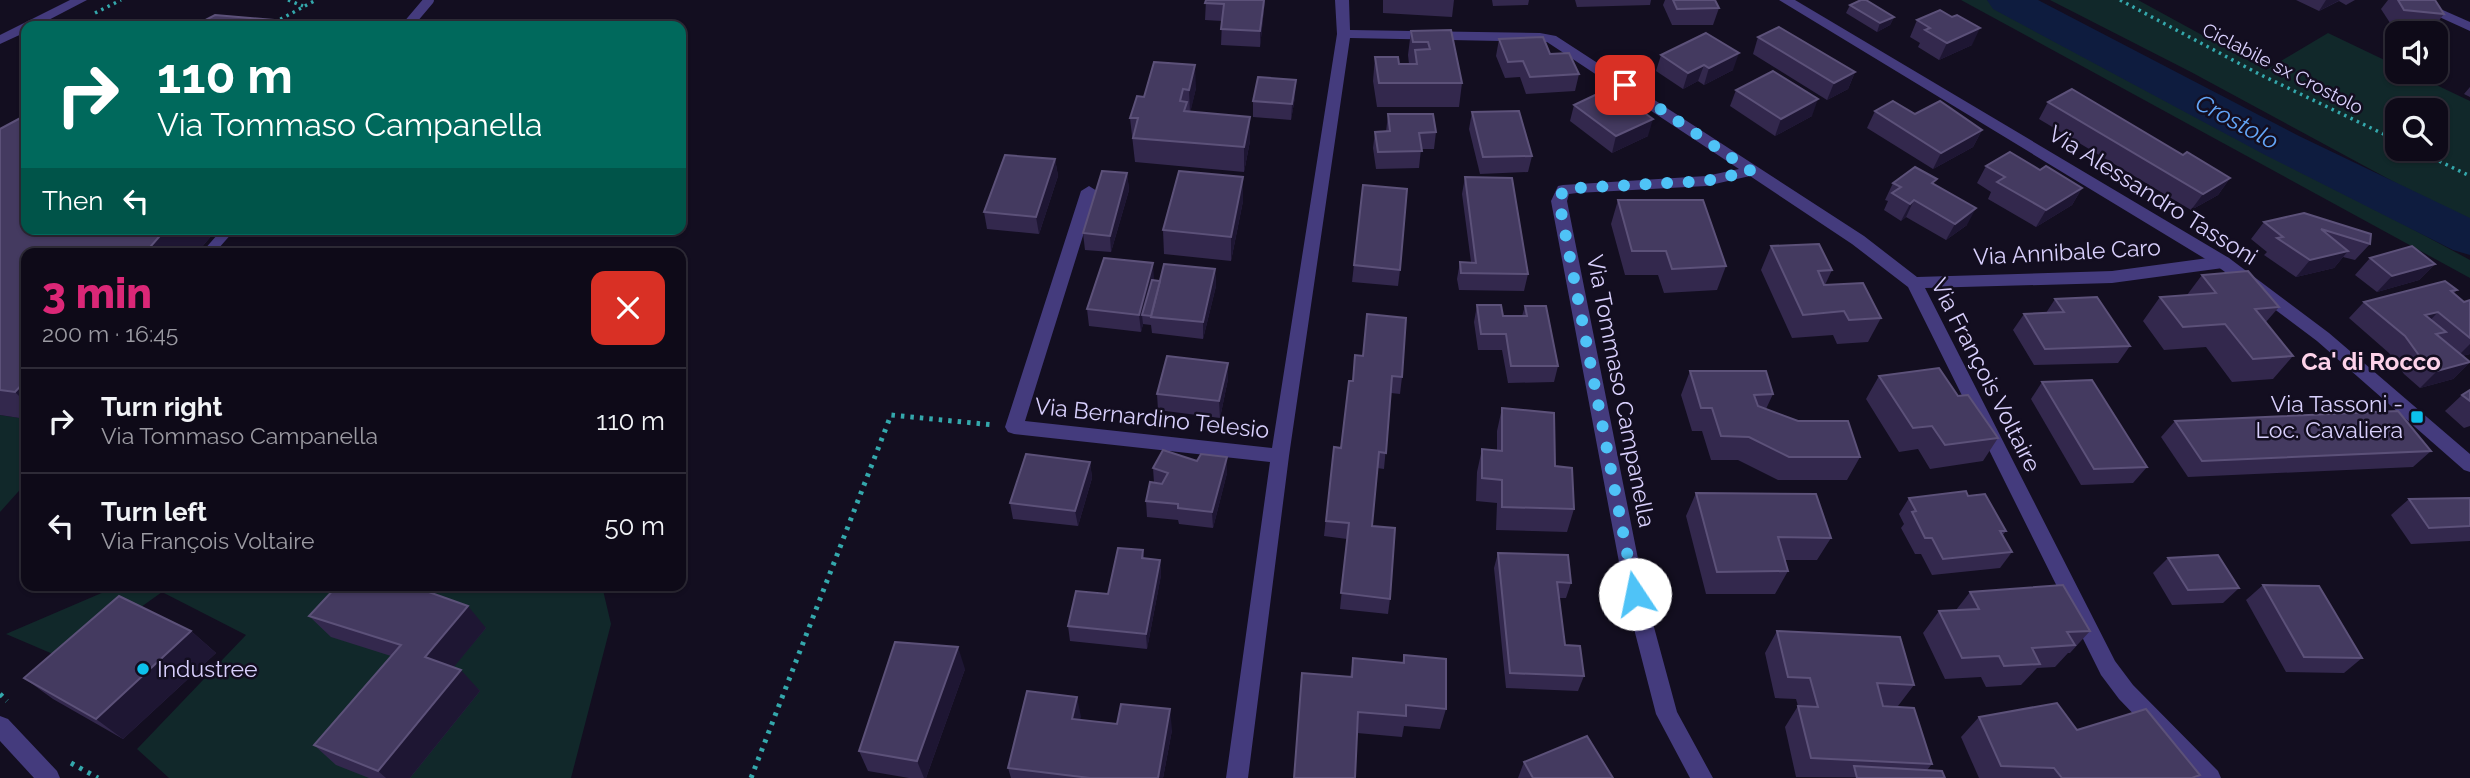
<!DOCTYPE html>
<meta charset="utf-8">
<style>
body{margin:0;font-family:Raleway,sans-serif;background:#171321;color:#f1f3f6;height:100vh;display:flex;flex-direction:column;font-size:26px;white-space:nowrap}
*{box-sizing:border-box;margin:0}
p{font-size:23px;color:#9b9aa2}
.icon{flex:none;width:38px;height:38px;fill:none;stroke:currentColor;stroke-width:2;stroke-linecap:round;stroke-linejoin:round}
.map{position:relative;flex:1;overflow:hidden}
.panel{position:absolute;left:21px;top:248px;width:665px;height:343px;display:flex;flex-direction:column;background:#0e0a18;border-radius:14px;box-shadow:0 2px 5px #0004,0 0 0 2px #2e2b37}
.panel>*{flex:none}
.guide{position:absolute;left:21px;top:21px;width:665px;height:214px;border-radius:14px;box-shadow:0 2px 5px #0004,0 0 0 2px #2e2b37;background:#00695c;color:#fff;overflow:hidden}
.fabs{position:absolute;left:2385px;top:21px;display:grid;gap:14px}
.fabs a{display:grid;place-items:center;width:63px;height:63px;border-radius:14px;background:#0e0a18;box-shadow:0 2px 5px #0004,0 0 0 2px #2e2b37;font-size:35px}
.pin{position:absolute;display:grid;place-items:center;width:60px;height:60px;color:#fff;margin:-30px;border-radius:14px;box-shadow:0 4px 10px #0006}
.me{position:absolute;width:77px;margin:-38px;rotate:349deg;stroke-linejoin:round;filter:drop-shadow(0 0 5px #0008)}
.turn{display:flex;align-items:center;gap:24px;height:147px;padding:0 21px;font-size:32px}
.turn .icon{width:91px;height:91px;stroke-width:2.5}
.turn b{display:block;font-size:49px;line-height:60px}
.then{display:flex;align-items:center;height:66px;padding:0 21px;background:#0003;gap:14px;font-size:26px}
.round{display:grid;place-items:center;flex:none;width:74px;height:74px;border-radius:14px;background:#171321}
.overview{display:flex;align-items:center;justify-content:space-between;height:119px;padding:0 21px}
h1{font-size:42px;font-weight:800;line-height:52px;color:#db2777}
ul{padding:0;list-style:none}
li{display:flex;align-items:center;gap:21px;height:105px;padding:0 21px;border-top:2px solid #2e2b37}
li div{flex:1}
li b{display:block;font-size:26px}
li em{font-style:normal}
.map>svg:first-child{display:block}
</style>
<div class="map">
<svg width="2470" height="778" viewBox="0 0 2470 778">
<rect width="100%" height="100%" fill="#130e20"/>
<g fill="#11282a" fill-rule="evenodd">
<polygon points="1961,0 1987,0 2470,260 2470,278"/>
<path d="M2050,0H2138L2266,70L2328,33L2397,66L2398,72H2409L2470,101V223L2191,72ZM2398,110H2436V149H2398Z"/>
<polygon points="0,415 26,419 26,483 0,512"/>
<polygon points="118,586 602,586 611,624 571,778 169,778 137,749 246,635 162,592 67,660 6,634"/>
</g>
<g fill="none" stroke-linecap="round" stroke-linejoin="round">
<polygon fill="#0e1c3f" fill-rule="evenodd" points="1987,0 2038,0 2299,136 2470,218 2470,255 2453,250 2267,156 1993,9"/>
<g stroke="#34a8ac" stroke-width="3.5" stroke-dasharray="2.5 4.5" stroke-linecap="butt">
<polyline points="288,0 303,6"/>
<polyline points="2120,0 2259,74 2398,141"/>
<polyline points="95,13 121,0"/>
<polyline points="268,26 316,0"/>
<polyline points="2414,149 2470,176"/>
</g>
<g stroke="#34a8ac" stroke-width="5" stroke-dasharray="3.5 6" stroke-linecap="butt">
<polyline points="0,694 7,701"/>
<polyline points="71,763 98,778"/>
<polyline points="751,778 891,415 994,425"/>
</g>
<g stroke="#443b7d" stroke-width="10">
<polyline points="407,26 429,0"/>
<polyline points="207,254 229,229"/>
</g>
<g fill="#443b7d" fill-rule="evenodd">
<polygon points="1335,0 1349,0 1350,30 1540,33 1556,36 1864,236 1917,277 2112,271 2223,256 2229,258 2231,262 2223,268 2112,283 1925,288 2115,661 2133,685 2218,771 2221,778 2195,778 2119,699 2101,675 1908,287 1852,244 1750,176 1706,186 1577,193 1569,194 1567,201 1645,594 1677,712 1713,778 1690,778 1656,714 1625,594 1551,201 1558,186 1563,185 1706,176 1739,169 1547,42 1350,38 1289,456 1248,778 1226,778 1270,462 1014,434 1008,432 1005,427 1081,191 1089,186 1097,191 1025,421 1272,448 1337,34"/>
<polygon points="2402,0 2420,0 2470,22 2470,31"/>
</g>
<g fill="#443b7d" fill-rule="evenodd">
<polygon points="70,0 87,0 37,26 26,26 26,32 0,44 0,35"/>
<polygon points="1779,0 1795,0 2229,258 2329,333 2470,454 2470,472 2464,470 2317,341 2217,266"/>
<polygon points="0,716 8,719 57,771 60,778 34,778 0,741"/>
</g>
</g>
<g fill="#33284d">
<polygon points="1206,0 1265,0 1260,47 1221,45 1222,21 1205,20"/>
<polygon points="1383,0 1454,0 1452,17 1383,13"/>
<polygon points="1492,0 1529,0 1528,5 1493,6"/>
<polygon points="1575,0 1651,0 1650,5 1577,7"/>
<polygon points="1665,0 1715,0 1719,8 1713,25 1672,25 1663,5"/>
<polygon points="2296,0 2355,0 2346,5 2339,1 2319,11"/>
<polygon points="2388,0 2435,0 2444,14 2431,31 2392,26 2381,9"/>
<polygon points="1850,5 1894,17 1890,25 1877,32 1846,13"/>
<polygon points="1917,20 1972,45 1939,60 1918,47 1920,43 1910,37"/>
<polygon points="1451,30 1462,83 1459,107 1377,107 1373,81 1375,57 1399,64 1409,64 1408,55 1411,31"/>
<polygon points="1758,37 1855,72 1848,89 1827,100 1753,54"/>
<polygon points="1499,39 1550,54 1579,74 1575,91 1526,94 1520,77 1505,78 1496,56"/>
<polygon points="1661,55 1733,70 1704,85 1698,81 1683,89 1656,71"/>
<polygon points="1154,62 1196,88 1190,112 1250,117 1250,141 1244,172 1135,162 1130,118 1144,97"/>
<polygon points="2470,87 2470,97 2464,94"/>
<polygon points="1736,90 1812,116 1775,136 1730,106"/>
<polygon points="1295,97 1291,120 1253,117 1253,101"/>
<polygon points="2048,102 2230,178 2218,195 2191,210 2039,119"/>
<polygon points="1574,105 1648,136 1612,153 1570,121"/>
<polygon points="1875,111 1915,114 1982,130 1973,147 1933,169 1867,128"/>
<polygon points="1472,112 1532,156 1528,172 1480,174 1469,129"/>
<polygon points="1388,114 1436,132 1434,149 1421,149 1419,168 1376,169 1373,148 1375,132 1386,132"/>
<polygon points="0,129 217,229 196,254 26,254 26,419 0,415"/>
<polygon points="1055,159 1058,176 1039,234 987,229 984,212"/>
<polygon points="1986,166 2040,170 2082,188 2072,205 2036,227 1988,199 1991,192 1977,183"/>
<polygon points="1127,173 1129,190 1111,252 1085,250 1083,233"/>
<polygon points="1465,177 1528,274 1524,291 1459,290 1457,279 1460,262 1471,262 1462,194"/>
<polygon points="1893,183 1934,184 1967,225 1946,240 1906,217 1901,221 1884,210 1888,201 1885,200"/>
<polygon points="1363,185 1400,270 1398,286 1352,282"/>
<polygon points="1618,200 1726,266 1717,290 1664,293 1658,275 1625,275 1611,224"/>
<polygon points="1243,201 1231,261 1164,254 1163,230"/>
<polygon points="2304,213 2370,244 2355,260 2343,257 2334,268 2296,277 2264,255 2267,252 2251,239 2264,222"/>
<polygon points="1771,246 1832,270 1825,285 1881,318 1868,342 1837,344 1833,335 1792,338 1761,270"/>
<polygon points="2370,258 2435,264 2419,280 2377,292 2355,275"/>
<polygon points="1215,269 1216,286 1203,339 1152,333 1151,325 1143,324 1141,332 1089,326 1087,309 1154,280 1160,281"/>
<polygon points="2202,275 2279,307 2266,322 2293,356 2273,379 2232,382 2206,347 2164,350 2143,321 2160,297 2187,295"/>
<polygon points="2457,290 2454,293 2464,302 2470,300 2470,354 2462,356 2470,362 2453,379 2420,388 2404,374 2389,353 2349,318 2364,302"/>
<polygon points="2055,299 2130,346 2118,363 2034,365 2013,330 2024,314 2046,313"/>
<polygon points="1477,305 1503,316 1522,316 1525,306 1558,366 1554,382 1508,383 1502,350 1478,350 1474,322"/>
<polygon points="1355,355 1402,377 1400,394 1391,393 1384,469 1377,468 1372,526 1390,599 1388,614 1340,609 1347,539 1324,536 1334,447 1341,448 1353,381"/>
<polygon points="1228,363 1228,379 1220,418 1158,410 1157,394"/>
<polygon points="1690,371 1773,394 1766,409 1860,457 1847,480 1778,480 1738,460 1711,460 1702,431 1692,431 1681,395"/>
<polygon points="1879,376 1958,396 1998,438 1983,461 1930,469 1918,449 1899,452 1866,399"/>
<polygon points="2042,382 2147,467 2133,483 2081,485 2031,399"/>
<polygon points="2470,390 2470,426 2464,428 2445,411 2462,395"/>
<polygon points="1502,408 1555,466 1574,509 1567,532 1496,530 1497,503 1476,501 1477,472 1482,449 1497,450 1497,431"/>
<polygon points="2175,421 2431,451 2413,467 2188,477 2161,437"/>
<polygon points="1227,457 1227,473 1213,528 1179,524 1178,520 1147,517 1146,501 1154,483 1153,468"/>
<polygon points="1090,462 1092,478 1078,526 1013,519 1010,503"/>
<polygon points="1696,493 1831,538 1817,560 1784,560 1788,571 1775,594 1706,594 1686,516"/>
<polygon points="1968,496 2006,531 2002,536 2012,552 2000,568 1932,575 1921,554 1915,554 1901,528 1904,524 1899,514 1909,498"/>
<polygon points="2470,498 2470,541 2411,544 2391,515 2409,499"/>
<polygon points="1143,550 1144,558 1160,560 1161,575 1147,649 1070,641 1068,626 1108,594"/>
<polygon points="1498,553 1571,583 1566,598 1559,598 1565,645 1584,676 1578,691 1506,688 1494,568"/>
<polygon points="2168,558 2239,588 2223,603 2172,605 2153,573"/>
<polygon points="2263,585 2362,658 2344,673 2286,672 2246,600"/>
<polygon points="337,586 417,586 416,588 486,628 453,667 480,691 410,778 369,778 336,765 314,745 391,656 331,637 309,616"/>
<polygon points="1970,592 2090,631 2070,653 2068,653 2055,667 2037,668 2021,685 1986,687 1981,677 1945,679 1923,633 1939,611 1956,610"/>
<polygon points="191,631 216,653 123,739 53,699 24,678"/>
<polygon points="1777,631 1914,685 1898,706 1883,705 1932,764 1927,770 1945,778 1796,777 1785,727 1798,706 1796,699 1775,698 1765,653"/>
<polygon points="1404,655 1446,709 1440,729 1404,726 1402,737 1357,733 1350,677 1353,658 1402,663"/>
<polygon points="965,669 926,778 909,778 868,771 859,751"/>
<polygon points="1077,697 1080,720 1172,730 1163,778 1011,778 1008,768"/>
<polygon points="1979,717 2077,730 2197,778 1979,778 1961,737"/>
<polygon points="1524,762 1613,778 1518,778"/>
</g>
<g fill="#1e1633">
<polygon points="1264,0 1265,0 1260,47 1260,31"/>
<polygon points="2326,0 2340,0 2319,11"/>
<polygon points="1894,17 1890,25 1877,32 1880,23"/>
<polygon points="1980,28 1972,45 1939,60 1947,43"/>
<polygon points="1739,53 1733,70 1704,85 1709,68"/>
<polygon points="1195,65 1196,88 1190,114 1189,90"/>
<polygon points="1704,65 1698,81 1683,89 1688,73"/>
<polygon points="1855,72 1848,89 1827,100 1834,83"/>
<polygon points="1296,80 1295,97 1291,120 1292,104"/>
<polygon points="1818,99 1812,116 1775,136 1781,119"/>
<polygon points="1250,117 1250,141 1244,172 1244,147"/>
<polygon points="1653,119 1648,136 1612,153 1616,136"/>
<polygon points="1982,130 1973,147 1933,169 1941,153"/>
<polygon points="1055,159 1058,176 1039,234 1036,217"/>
<polygon points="1127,173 1129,190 1111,252 1110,236"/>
<polygon points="1243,177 1243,201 1231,261 1231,237"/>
<polygon points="2230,178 2218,195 2191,210 2203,194"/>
<polygon points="2082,188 2072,205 2036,227 2046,210"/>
<polygon points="1914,200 1906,217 1901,221 1910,204"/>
<polygon points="1976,208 1967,225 1946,240 1955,224"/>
<polygon points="166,229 217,229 196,254 144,254"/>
<polygon points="2348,251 2334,268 2296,277 2310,260"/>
<polygon points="1153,263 1154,279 1145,316 1142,315 1143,324 1141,332 1139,315"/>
<polygon points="2435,264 2419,280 2377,292 2392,276"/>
<polygon points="1215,269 1216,286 1203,339 1203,322"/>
<polygon points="2438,312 2422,329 2425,315"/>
<polygon points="2470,344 2470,354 2457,357"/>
<polygon points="2470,362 2453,379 2420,388 2437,371"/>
<polygon points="1228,363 1228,379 1220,418 1219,401"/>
<polygon points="26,380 26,403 15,392"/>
<polygon points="1227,457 1227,473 1213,528 1212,512"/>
<polygon points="1090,462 1092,478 1078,526 1075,511"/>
<polygon points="1160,560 1161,575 1147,649 1146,634"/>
<polygon points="468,606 486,628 444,679 425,657"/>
<polygon points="191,631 216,653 123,739 96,719"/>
<polygon points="958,647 965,669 926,778 924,778 917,761"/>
<polygon points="461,670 480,691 410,778 386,778 378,771"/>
<polygon points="1077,697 1081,717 1076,739 1072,719"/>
<polygon points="1170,709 1172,730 1163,778 1158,778"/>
</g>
<g fill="#443a60" stroke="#5c5179" stroke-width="2">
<polygon points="1206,0 1264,0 1260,31 1221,29 1224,4 1205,3"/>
<polygon points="1673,0 1715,0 1719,8 1677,9"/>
<polygon points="1861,0 1866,0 1894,17 1880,23 1850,5"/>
<polygon points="2398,0 2435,0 2444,14 2404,10"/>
<polygon points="1940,10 1952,17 1957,15 1980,28 1947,43 1925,30 1930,28 1917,20"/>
<polygon points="215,15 346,26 194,26"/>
<polygon points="1779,27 1855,72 1834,83 1758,37"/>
<polygon points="1451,30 1462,83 1379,83 1375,57 1398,57 1399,64 1417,64 1415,50 1430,49 1428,42 1413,42 1411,31"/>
<polygon points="1706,33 1739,53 1709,68 1704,65 1688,73 1661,55"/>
<polygon points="1543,37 1550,54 1569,53 1579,74 1530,77 1523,61 1508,62 1499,39"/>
<polygon points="1154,62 1195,65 1189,90 1183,89 1180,101 1187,102 1184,111 1250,117 1244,147 1133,138 1138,118 1130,118 1137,96 1144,97"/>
<polygon points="1773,71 1818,99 1781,119 1736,90"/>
<polygon points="1258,77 1296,80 1292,104 1253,101"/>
<polygon points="1610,88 1653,119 1616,136 1574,105"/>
<polygon points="2072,89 2183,155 2187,152 2230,178 2203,194 2048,102"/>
<polygon points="1893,101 1915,114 1940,101 1982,130 1941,153 1875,111"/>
<polygon points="1519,111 1532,156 1483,157 1472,112"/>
<polygon points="1388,114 1433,114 1436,132 1419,133 1422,151 1378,152 1375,132 1390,131"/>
<polygon points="26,115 26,229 166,229 144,254 26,254 26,380 15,392 0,390 0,129"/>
<polygon points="2010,152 2040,170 2046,166 2082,188 2046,210 1997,182 2005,177 1986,166"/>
<polygon points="1005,155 1055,159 1036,217 984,212"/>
<polygon points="1915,167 1937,179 1932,183 1976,208 1955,224 1914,200 1910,204 1892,193 1901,187 1893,183"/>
<polygon points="1102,171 1127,173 1110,236 1083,233"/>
<polygon points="1179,171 1243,177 1231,237 1163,230"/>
<polygon points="1465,177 1512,178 1528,274 1461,273 1460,262 1476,263"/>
<polygon points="1363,185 1407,189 1400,270 1354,265"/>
<polygon points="1618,200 1703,200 1726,266 1672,269 1666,251 1632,251"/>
<polygon points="2304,213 2371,234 2370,244 2321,229 2348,251 2310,260 2277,238 2283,237 2264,222"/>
<polygon points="1819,244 1832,270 1818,271 1824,285 1863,283 1881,318 1849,320 1844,311 1803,315 1771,246"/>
<polygon points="2412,246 2435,264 2392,276 2370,258"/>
<polygon points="1104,258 1153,263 1139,315 1087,309"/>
<polygon points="1164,264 1215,269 1203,322 1151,317"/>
<polygon points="2248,271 2279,307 2255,309 2293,356 2253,359 2225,324 2183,327 2160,297 2216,293 2202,275"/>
<polygon points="1152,280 1160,281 1151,316 1142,315"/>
<polygon points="2445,281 2457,290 2451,291 2464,302 2470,300 2470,338 2438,312 2425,315 2446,332 2436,334 2470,362 2437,371 2421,358 2405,336 2364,302"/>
<polygon points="2097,297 2130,346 2045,349 2024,314 2064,312 2055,299"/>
<polygon points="1477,305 1501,305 1503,316 1527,316 1525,306 1546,306 1558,366 1511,366 1506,334 1481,334"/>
<polygon points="1367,314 1406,318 1402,377 1392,376 1386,453 1379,452 1372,526 1395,528 1390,599 1341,593 1349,523 1326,521 1334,447 1341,448 1349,381 1353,381 1355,355 1363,356"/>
<polygon points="1167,356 1228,363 1219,401 1157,394"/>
<polygon points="1939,368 1958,396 1968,395 1998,438 1945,445 1932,426 1913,428 1879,376"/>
<polygon points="1690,371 1766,371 1773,394 1754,395 1758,406 1798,421 1848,421 1860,457 1789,457 1749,437 1721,436 1712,408 1701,408"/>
<polygon points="2092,380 2147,467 2094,469 2042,382"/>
<polygon points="2470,390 2470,401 2462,395"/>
<polygon points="1502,408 1554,413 1555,466 1572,468 1574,509 1502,507 1502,480 1482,478 1482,449 1502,451"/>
<polygon points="2398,411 2431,451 2202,461 2175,421"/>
<polygon points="1163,450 1197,461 1201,454 1227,457 1212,512 1178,508 1178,504 1146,501 1150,482 1162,484 1168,473 1153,468"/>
<polygon points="1026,454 1090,462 1075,511 1010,503"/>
<polygon points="1966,491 1968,496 1985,494 2006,531 2000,531 2012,552 1943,559 1932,538 1925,538 1912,512 1916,511 1909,498"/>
<polygon points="1696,493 1816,494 1831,538 1778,537 1788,571 1717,572"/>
<polygon points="2470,498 2470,526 2429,528 2409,499"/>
<polygon points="1118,548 1143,550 1142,558 1160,560 1146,634 1068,626 1076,591 1108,594"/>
<polygon points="1498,553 1568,555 1571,583 1557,582 1565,645 1580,646 1584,676 1510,673"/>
<polygon points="2218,555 2239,588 2188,590 2168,558"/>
<polygon points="2063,585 2090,631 2067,632 2075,645 2032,648 2040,664 2004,666 1999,656 1962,658 1939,611 1979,609 1970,592"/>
<polygon points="2263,585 2319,586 2362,658 2304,657"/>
<polygon points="337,586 412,586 468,606 425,657 461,670 378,771 314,745 401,645 309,616"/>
<polygon points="119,596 191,631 96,719 24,678"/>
<polygon points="1777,631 1900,637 1914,685 1877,683 1883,706 1914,708 1932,764 1811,758 1798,706 1818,707 1810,678 1788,677"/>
<polygon points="895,642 958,647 917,761 859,751"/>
<polygon points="1404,655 1446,659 1446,709 1406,705 1406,716 1358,712 1355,778 1294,778 1302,673 1352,677 1353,658 1404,663"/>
<polygon points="1027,691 1077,697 1072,719 1117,724 1121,704 1170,709 1158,778 1090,778 1008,768"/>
<polygon points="2057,703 2077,730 2146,709 2200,775 2192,778 2062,778 2054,768 2001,766 1979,717"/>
<polygon points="1587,736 1613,778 1533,778 1524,762"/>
<polygon points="1854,766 1942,771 1945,778 1857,778"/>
</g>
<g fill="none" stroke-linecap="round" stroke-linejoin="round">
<polyline stroke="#4fc3f7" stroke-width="12" stroke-dasharray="0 21.6" points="1625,85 1751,171 1706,181 1577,188 1563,190 1559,201 1635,594"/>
</g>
<g fill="#0cc1ec" stroke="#130e20" stroke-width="2.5">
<rect x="2410" y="410" width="14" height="14" rx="3.5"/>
<circle cx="143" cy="669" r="7"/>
</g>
<g text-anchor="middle" stroke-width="5" stroke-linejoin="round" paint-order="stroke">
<g font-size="19" fill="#d9d0fd" stroke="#130e20">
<text transform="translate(2283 68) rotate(27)" y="7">Ciclabile sx Crostolo</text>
</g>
<g font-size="23" fill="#d9d0fd" stroke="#130e20">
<text transform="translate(2153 195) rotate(32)" y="8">Via Alessandro Tassoni</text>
<text transform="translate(2067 252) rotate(-3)" y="8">Via Annibale Caro</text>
<text transform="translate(1986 375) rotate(63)" y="8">Via François Voltaire</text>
<text transform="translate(1621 391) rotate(79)" y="8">Via Tommaso Campanella</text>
<text transform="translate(1152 418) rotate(6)" y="8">Via Bernardino Telesio</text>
</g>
<g font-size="23" fill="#d9d0fd" stroke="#130e20" text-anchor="end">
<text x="2403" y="412">Via Tassoni -<tspan x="2403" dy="26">Loc. Cavaliera</tspan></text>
<text x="157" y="677" text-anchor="start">Industree</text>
</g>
<g font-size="24" font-style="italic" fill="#63a5f7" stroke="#130e20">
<text transform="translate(2237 122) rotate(28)" y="8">Crostolo</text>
</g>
<g font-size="24" font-weight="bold" fill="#fdd2e9" stroke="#130e20">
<text x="2371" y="370">Ca' di Rocco</text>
</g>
</g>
</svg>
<div class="fabs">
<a><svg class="icon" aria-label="sound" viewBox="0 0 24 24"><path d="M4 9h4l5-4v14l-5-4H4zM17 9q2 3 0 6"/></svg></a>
<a><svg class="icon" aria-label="search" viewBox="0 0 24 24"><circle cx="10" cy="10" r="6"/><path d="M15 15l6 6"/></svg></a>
</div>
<div class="pin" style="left:1625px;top:85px;background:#d93025"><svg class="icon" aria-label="arrive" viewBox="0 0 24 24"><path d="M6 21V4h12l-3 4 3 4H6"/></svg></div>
<svg class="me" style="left:1635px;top:594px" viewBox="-20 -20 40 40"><circle r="19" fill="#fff"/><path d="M0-13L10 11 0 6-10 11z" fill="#4fc3f7"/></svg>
<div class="guide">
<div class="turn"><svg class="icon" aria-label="right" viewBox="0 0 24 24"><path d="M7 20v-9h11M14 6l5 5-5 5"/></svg><div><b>110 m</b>Via Tommaso Campanella</div></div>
<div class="then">Then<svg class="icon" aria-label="left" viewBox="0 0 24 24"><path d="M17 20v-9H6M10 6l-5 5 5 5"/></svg></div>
</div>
<section class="panel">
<div class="overview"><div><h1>3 min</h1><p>200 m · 16:45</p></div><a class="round" style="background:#d93025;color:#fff"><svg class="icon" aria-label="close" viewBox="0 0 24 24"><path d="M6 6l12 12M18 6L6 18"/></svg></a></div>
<ul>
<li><svg class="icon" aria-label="right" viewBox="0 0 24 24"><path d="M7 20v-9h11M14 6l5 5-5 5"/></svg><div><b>Turn right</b><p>Via Tommaso Campanella</p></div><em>110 m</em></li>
<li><svg class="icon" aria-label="left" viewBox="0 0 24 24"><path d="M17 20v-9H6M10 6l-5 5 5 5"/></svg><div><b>Turn left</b><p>Via François Voltaire</p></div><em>50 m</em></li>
</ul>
</section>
</div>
